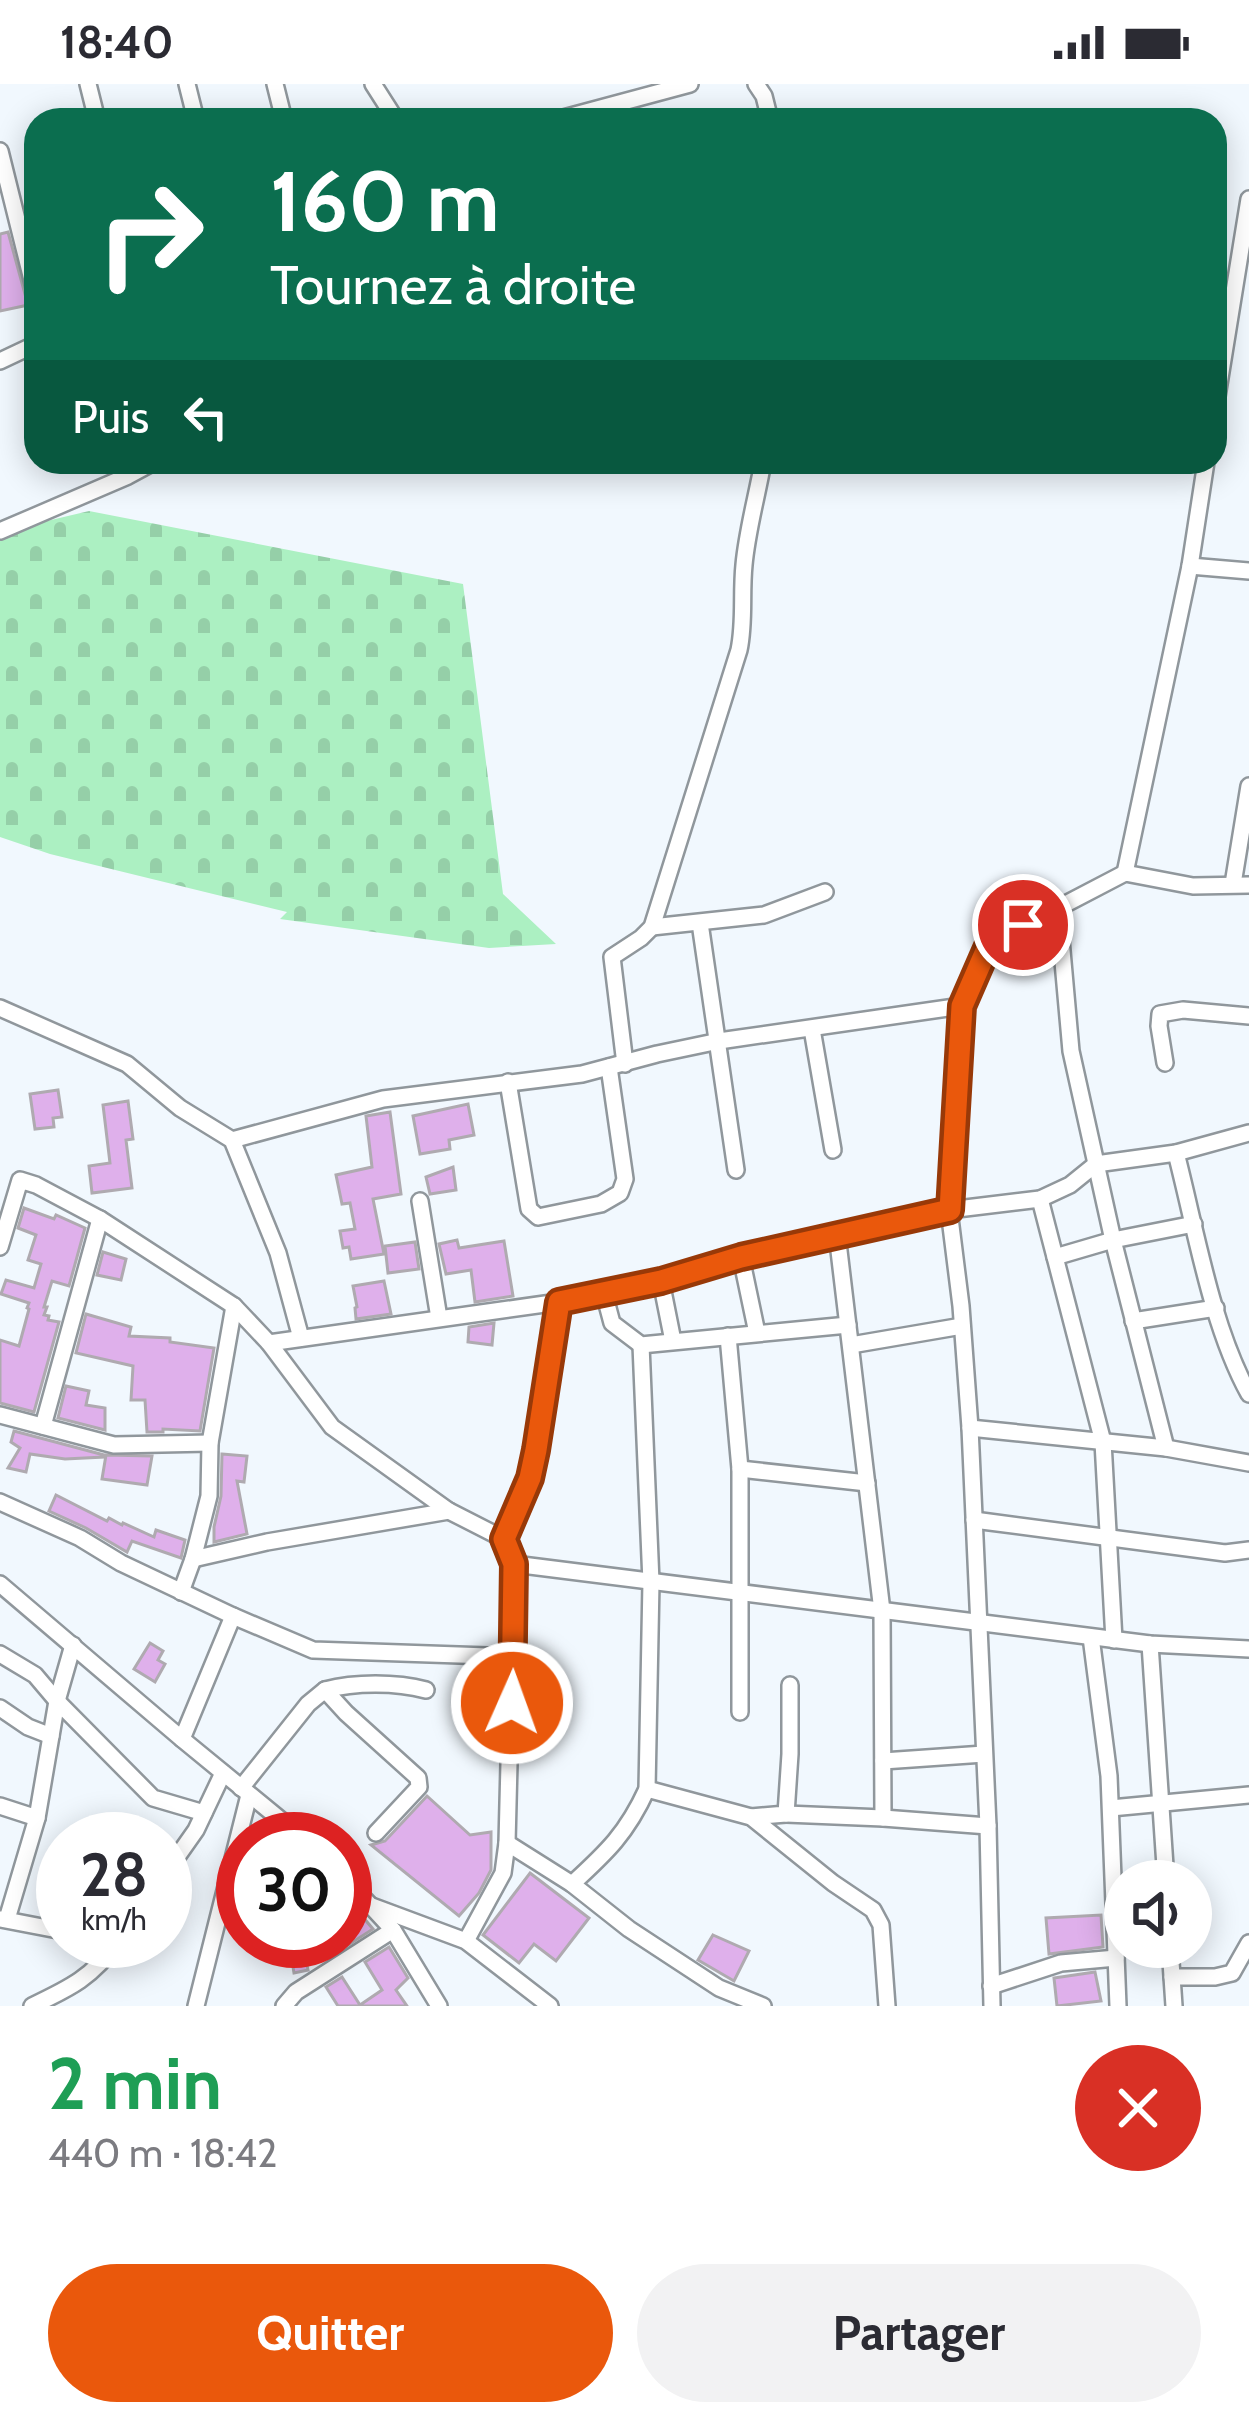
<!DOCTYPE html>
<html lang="fr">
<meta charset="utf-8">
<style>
body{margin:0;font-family:Cabin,sans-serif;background:#f2f2f3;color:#2b2b33;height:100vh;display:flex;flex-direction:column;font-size:45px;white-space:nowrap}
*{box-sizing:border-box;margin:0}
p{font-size:39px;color:#7c7c81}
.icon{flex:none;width:66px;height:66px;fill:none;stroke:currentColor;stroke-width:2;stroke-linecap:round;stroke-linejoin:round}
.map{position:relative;height:1922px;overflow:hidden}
.drawer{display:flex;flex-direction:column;background:#fff;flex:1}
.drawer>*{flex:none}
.guide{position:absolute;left:24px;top:24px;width:1203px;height:366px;border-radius:36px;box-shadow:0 6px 30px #0003;background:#0b6e4f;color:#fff;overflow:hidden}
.buttons{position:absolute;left:1104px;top:1776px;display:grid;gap:24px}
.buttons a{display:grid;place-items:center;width:108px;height:108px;border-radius:50%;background:#fff;box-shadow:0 6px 30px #0003;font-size:60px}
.speed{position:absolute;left:36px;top:1728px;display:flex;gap:24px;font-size:60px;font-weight:700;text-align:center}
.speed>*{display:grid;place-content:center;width:156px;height:156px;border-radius:50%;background:#fff;box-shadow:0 6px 30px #0003;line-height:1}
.speed small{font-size:30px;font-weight:400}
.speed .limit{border:18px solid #d22;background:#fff;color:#111}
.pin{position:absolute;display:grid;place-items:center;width:102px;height:102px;color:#fff;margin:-51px;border:6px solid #fff;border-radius:50%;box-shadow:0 3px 12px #0007}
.me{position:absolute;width:132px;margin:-66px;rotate:2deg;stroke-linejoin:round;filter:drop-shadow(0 0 9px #0008)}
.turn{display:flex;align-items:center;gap:42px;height:252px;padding:0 48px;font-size:54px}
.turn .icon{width:156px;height:156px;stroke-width:2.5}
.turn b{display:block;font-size:84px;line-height:102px}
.then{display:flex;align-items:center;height:114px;padding:0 48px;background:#0003;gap:24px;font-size:45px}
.round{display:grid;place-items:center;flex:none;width:126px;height:126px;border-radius:63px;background:#f2f2f3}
.summary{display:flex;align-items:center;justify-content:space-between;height:204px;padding:0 48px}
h1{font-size:72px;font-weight:700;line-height:90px;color:#1e9e55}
.action{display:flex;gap:24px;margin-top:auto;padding:24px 48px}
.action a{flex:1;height:138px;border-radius:72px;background:#ea580c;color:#fff;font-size:48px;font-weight:700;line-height:138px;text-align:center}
.action a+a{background:#f2f2f3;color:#2b2b33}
.status{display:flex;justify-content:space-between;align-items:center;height:84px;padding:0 60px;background:#fff;direction:ltr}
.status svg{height:33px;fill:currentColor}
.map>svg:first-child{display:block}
</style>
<div class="status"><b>18:40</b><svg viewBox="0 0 49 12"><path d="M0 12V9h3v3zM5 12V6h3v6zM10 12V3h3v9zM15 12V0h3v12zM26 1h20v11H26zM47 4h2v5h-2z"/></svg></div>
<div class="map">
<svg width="1249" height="1922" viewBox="0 0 1249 1922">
<defs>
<pattern id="cemetery-stones" width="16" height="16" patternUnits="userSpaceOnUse" patternTransform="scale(3)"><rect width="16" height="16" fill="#acf0c2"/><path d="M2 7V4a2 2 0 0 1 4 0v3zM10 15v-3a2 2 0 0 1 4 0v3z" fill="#95cfa8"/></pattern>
</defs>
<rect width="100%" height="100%" fill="#f1f8fe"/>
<polygon fill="url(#cemetery-stones)" points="89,427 463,500 503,810 556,860 489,864 280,835 287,828 50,770 0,753 0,456 30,441"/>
<g fill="#dfb0eb" stroke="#afaab0" stroke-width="3">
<polygon points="8,148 28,221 0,227 0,150"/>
<polygon points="58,1006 62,1033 53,1034 54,1043 35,1045 30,1010"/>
<polygon points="128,1017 133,1055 126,1056 132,1104 92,1109 89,1082 110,1079 103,1021"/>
<polygon points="468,1020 474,1051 449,1056 450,1065 420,1070 413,1032"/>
<polygon points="390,1028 401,1110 373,1115 384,1170 351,1175 349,1163 343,1164 340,1147 355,1145 350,1119 342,1120 336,1091 372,1083 366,1032"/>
<polygon points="453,1083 456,1106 430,1110 426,1093"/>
<polygon points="24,1124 54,1135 56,1131 85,1144 69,1202 52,1197 44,1223 47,1223 44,1231 49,1232 48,1236 59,1238 34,1328 0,1319 0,1256 19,1262 29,1225 27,1224 29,1219 1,1210 6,1196 34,1204 41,1180 28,1176 36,1151 18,1144"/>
<polygon points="457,1156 459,1164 504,1157 513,1212 475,1218 471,1186 446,1190 439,1160"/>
<polygon points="415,1158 419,1185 388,1189 385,1162"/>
<polygon points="103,1168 126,1175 121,1196 97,1191"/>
<polygon points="384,1197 391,1230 356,1235 355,1224 357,1223 353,1202"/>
<polygon points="86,1230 131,1243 129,1252 170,1254 170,1258 214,1264 200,1347 163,1345 163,1348 147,1348 145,1316 131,1316 133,1282 76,1269"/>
<polygon points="494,1239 492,1261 468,1258 469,1243"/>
<polygon points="66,1302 89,1307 86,1321 105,1324 105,1346 58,1334"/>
<polygon points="14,1347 104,1371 104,1373 65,1375 30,1370 26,1388 8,1384 20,1364 11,1358"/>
<polygon points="222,1370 247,1372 244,1398 237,1397 247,1450 214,1458 214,1443 221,1412"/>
<polygon points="106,1371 152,1372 147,1401 102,1395"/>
<polygon points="56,1411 107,1437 109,1434 122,1441 123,1439 154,1453 156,1446 185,1456 181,1474 132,1457 127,1468 86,1444 49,1427"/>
<polygon points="150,1559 163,1567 158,1576 165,1580 155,1598 134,1585"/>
<polygon points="427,1712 470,1751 491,1748 491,1786 479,1809 459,1832 371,1761 385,1757"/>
<polygon points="530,1789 589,1834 556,1877 534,1860 519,1879 483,1851"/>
<polygon points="345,1812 373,1845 342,1865 337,1857 345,1857"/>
<polygon points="1101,1831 1103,1863 1049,1870 1046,1834"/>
<polygon points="713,1851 749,1867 734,1897 698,1876"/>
<polygon points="302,1857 308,1886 294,1889 289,1859"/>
<polygon points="389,1863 408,1894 396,1906 407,1922 338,1922 326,1903 342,1893 360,1921 382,1906 365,1878"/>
<polygon points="1095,1888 1101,1917 1057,1922 1054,1894"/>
</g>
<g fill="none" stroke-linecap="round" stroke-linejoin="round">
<defs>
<g id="minor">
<polyline points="88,0 97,36"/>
<polyline points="187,0 196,36"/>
<polyline points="275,0 284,36"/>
<polyline points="373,0 396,36"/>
<polyline points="756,0 764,12 770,36"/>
<polyline points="556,36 690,0"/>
<polyline points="0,67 36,212"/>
<polyline points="0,277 36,260"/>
<polyline points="1215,325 1249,115"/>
<polyline points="0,447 128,392 154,378"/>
<polyline points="1190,482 1249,487"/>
<polyline points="1125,789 1190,482 1206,378"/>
<polyline points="1233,800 1249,702"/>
<polyline points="1058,822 1071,967 1113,1156 1166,1364"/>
<polyline points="700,839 736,1086"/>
<polyline points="652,843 764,831 825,808"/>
<polyline points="0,924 127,980 180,1024 232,1056 278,1169 301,1254"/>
<polyline points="812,945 833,1066"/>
<polyline points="1165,979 1159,942 1160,930 1183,926 1249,932"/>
<path d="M625,980L612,873L641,854L652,843L739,566C745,538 741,510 744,481C747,447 757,412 763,378"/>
<polyline points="508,998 529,1125 538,1133 601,1120 620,1109 625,1095 609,983"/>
<polyline points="232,1056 383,1015 582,990 657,970 719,957 962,922"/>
<path d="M1176,1069C1196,1146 1211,1241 1249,1310"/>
<polyline points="1040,1115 1103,1358 1114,1556"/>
<polyline points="420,1117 439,1234"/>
<polyline points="837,1150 882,1527 883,1734"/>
<polyline points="0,1163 20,1096 36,1101 100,1135 234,1222 269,1259 332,1343 449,1427 506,1456 514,1480 507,1759 503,1789 466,1857"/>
<polyline points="741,1173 757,1249"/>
<polyline points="1055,1173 1113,1156 1194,1140"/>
<polyline points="661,1197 673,1257"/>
<polyline points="604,1209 612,1239 641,1261 848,1241"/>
<polyline points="1133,1237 1216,1224"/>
<polyline points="728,1252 740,1385 740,1628"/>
<polyline points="269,1259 559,1218 661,1197 741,1173 949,1126 1040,1115 1070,1101 1096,1080 1176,1069 1249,1049"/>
<polyline points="851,1261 962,1242"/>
<polyline points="0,1331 114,1361 210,1359"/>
<polyline points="43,1342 100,1135"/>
<polyline points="970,1344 1166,1364 1249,1379"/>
<polyline points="740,1385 867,1399"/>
<polyline points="0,1418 80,1454 121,1479 233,1532 313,1566 514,1573"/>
<polyline points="974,1436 1225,1469 1249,1466"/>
<polyline points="504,1455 530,1394 543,1339 559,1218"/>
<polyline points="193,1475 267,1458 449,1427"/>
<polyline points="514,1480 1150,1560 1249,1565"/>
<polyline points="0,1500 182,1655 304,1755"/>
<polyline points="181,1508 193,1475 209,1412 210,1359 234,1222"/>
<polyline points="1091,1553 1109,1692 1118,1922"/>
<polyline points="1150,1560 1166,1797"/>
<polyline points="0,1570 35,1591 57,1617 153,1714 204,1729"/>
<path d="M325,1606C355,1598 396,1598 426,1606"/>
<polyline points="0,1624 28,1643 51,1652"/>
<polyline points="182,1655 233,1532"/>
<polyline points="883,1677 984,1670"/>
<polyline points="241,1704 308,1620 325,1606 346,1629 418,1694 419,1703 376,1749"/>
<polyline points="647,1705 751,1733 833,1799 873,1826 881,1841 887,1922"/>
<polyline points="0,1722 37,1734"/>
<polyline points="1111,1724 1249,1711"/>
<polyline points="786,1730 883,1734 988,1742"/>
<polyline points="751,1733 786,1730 790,1670 790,1601"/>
<polyline points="507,1759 572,1800 629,1845 719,1904 763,1922"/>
<polyline points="165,1790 196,1746 223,1689"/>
<polyline points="345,1794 393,1846 439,1922"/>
<path d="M572,1800C607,1768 627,1749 647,1705L651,1498L641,1261"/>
<polyline points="372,1822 466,1857 550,1922"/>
<polyline points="1,1835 63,1847"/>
<polyline points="7,1835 37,1734 57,1617 73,1561"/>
<polyline points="92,1857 113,1864"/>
<polyline points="1170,1863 1174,1922"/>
<polyline points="1172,1893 1215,1893 1232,1889 1249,1859"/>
<polyline points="991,1902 1061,1879 1116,1874"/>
<path d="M32,1922C70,1904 93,1893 118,1857"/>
<polyline points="196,1922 249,1711"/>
<polyline points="284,1922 296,1908 393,1846"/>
<polyline points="992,1922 988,1742 970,1344 961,1222 949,1126 962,922 989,860 1125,789 1193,802 1249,801"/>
</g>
</defs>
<use href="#minor" stroke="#90979c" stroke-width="20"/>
<use href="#minor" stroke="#fff" stroke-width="15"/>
</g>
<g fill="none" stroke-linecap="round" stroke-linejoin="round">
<defs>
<polyline id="route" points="512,1619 514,1480 504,1455 530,1394 536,1366 559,1218 661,1197 741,1173 950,1126 962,922 989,860 1023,841"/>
</defs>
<use href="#route" stroke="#983908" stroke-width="30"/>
<use href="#route" stroke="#ea580c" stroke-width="21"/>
</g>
</svg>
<div class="buttons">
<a><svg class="icon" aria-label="sound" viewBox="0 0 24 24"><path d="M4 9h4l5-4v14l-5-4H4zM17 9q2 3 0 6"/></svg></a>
</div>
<div class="speed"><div>28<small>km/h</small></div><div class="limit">30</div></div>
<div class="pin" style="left:1023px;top:841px;background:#d93025"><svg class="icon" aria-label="arrive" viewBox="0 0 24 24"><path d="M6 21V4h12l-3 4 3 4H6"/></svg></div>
<svg class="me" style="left:512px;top:1619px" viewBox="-20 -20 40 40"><circle r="17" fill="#ea580c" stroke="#fff" stroke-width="3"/><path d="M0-11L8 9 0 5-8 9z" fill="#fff"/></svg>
<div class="guide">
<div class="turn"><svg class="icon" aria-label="right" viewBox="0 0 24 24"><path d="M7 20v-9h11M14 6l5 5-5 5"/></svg><div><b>160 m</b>Tournez à droite</div></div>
<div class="then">Puis<svg class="icon" aria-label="left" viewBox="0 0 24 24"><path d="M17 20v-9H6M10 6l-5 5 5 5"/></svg></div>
</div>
</div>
<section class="drawer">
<div class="summary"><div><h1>2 min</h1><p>440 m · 18:42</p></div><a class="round" style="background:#d93025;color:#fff"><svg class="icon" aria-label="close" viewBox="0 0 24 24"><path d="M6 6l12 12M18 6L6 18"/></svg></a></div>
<div class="action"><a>Quitter</a><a>Partager</a></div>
</section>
